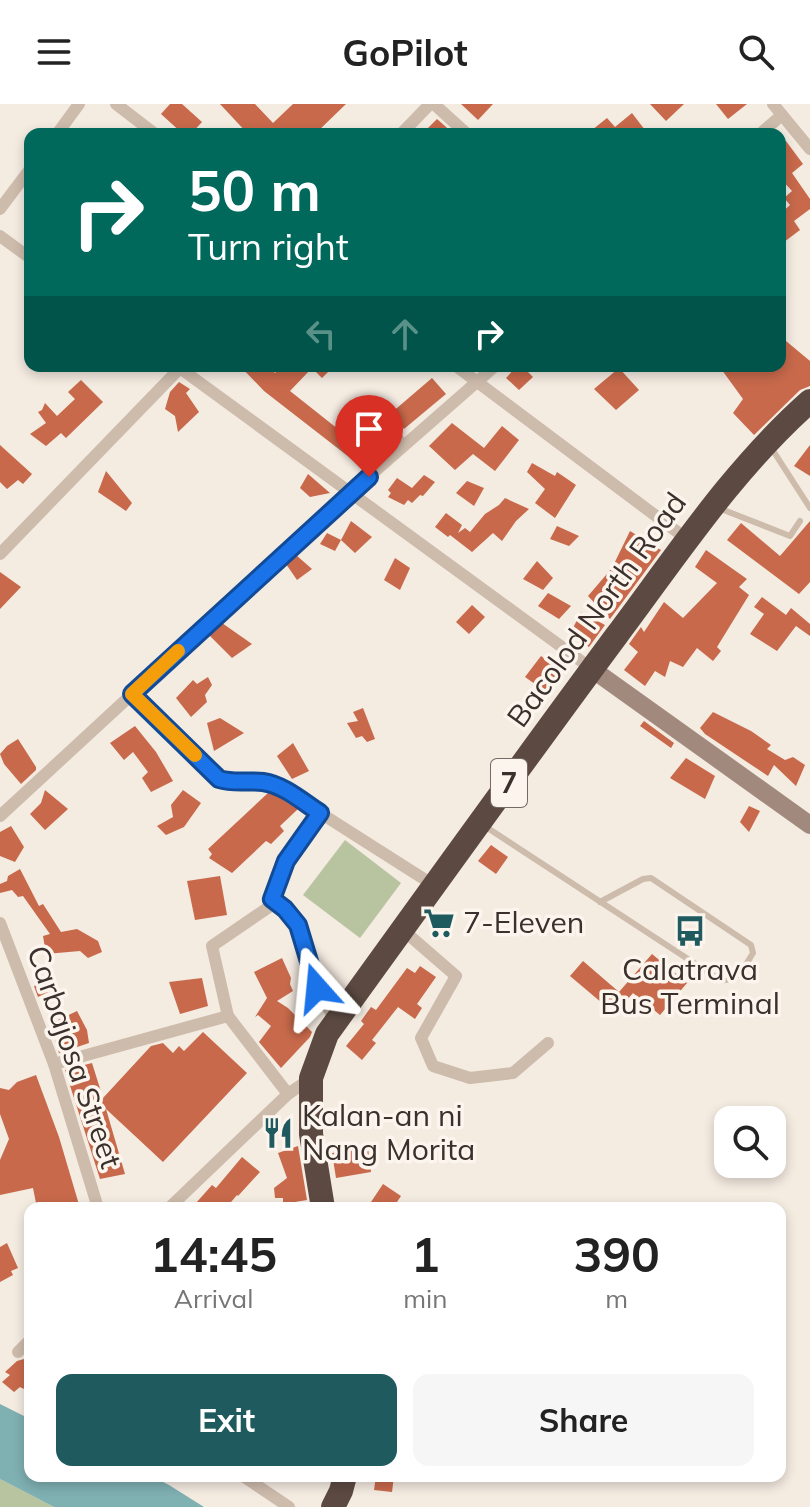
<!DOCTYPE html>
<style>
body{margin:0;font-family:Mulish,sans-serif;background:#f6f6f6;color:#222;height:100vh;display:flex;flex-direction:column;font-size:30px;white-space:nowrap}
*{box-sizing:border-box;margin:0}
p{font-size:26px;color:#767676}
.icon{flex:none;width:44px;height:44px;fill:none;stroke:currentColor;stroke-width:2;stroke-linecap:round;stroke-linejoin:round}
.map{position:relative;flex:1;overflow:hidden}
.sheet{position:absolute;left:24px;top:1098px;width:762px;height:280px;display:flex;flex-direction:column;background:#fff;border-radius:16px;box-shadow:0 4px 12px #0003}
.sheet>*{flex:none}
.top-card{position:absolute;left:24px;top:24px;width:762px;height:244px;border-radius:16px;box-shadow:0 4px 12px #0003;background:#00695c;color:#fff;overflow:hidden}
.buttons{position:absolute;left:714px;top:1002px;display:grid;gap:16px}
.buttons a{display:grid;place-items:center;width:72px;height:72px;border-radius:16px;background:#fff;box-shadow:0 4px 12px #0003;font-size:40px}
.pin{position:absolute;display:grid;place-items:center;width:68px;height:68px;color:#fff;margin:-82px -34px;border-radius:50% 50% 50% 0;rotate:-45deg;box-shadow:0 0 8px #0007}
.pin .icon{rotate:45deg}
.me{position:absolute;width:88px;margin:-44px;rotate:342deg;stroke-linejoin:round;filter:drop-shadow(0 0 6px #0008)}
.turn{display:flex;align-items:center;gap:28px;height:168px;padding:0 32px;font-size:36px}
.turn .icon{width:104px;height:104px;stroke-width:2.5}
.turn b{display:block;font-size:56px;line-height:68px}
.lanes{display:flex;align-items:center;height:76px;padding:0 32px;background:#0003;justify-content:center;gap:40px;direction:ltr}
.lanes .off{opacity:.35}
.eta{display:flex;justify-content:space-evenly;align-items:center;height:136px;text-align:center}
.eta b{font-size:48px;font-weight:700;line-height:56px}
.button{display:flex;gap:16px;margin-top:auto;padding:16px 32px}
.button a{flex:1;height:92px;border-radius:16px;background:#1f5a5e;color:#fff;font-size:32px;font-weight:700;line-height:92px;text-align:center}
.button a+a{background:#f6f6f6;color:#222}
header{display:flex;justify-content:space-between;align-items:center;height:104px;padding:0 32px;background:#fff;font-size:36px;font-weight:700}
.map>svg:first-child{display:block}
</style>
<header><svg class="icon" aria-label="menu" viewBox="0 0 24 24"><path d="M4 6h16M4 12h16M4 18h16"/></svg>GoPilot<svg class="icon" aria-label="search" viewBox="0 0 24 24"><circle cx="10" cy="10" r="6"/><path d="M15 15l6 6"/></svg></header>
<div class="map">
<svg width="810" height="1403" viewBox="0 0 810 1403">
<rect width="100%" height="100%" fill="#f4ebe1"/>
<g fill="#b8c4a0">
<polygon points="345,736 401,779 360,834 303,791"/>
<polygon points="0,1375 54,1403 0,1403"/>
</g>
<polygon fill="#7fb0b2" points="0,1300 30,1315 30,1372 151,1372 169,1381 204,1403 54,1403 0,1375"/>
<g fill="#c8694b">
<polygon points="170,0 182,0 202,18 191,30 183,30 161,10"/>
<polygon points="220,0 255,0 273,19 293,0 346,0 315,30 248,30"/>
<polygon points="461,0 493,0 478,16"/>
<polygon points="650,0 684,0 666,17"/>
<polygon points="716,0 747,0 728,15"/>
<polygon points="632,9 648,30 587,30 607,14 615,23"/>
<polygon points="437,15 445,22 453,30 422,30"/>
<polygon points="786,37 803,60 792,69 810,95 810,105 794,117 800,126 780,141 780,110 790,101 784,94 792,87 780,74 780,42"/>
<polygon points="780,232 810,257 810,282 800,286 754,331 733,309 743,295 719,262 780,262"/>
<polygon points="240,262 268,262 275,269 281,262 334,262 322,274 312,264 290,287 367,348 358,360 264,287"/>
<polygon points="517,262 522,262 533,273 519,286 506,274"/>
<polygon points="619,264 639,286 616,306 594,285"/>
<polygon points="432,274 446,290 404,325 390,310"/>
<polygon points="81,276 103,298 66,334 61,329 46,342 30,330 46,319 38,308 42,306 45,299 57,312 75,295 68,288"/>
<polygon points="179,278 190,285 186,289 199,308 178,328 175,312 165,305 170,288"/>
<polygon points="452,319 484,344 502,322 519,336 495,367 473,350 455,366 429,342"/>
<polygon points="0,341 32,370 23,380 18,376 7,385 0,378"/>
<polygon points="810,341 810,372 794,362"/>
<polygon points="532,359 555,372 557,368 576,381 555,414 535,399 545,385 527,368"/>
<polygon points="106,367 132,399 126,407 98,388"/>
<polygon points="308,370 330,389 310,393 300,384"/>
<polygon points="424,371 435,378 423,392 420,391 412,399 408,396 404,401 388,393 391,389 388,386 397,374 412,384"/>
<polygon points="467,377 484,384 474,402 456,389"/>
<polygon points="505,394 529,405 516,417 502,437 493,429 472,448 450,431 448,433 435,423 446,409 462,421 458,429 465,424 470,428 485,410 499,401"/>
<polygon points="351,417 372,433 355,449 341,436"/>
<polygon points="810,417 810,478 799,490 727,436 741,419 780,452"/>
<polygon points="557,422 579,432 569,442 550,435"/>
<polygon points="630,427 661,446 610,515 588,492 612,464"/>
<polygon points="327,429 341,436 335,447 320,440"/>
<polygon points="706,446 747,475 739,483 749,491 717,543 721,547 713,557 697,544 683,563 670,557 665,573 655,567 645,582 624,566 638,548 629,540 641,523 644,528 664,498 683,514 717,479 695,463"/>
<polygon points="296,451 312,465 297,476 286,460"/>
<polygon points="395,454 410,464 400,486 384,476"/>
<polygon points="537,457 553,474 543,486 523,475"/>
<polygon points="0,468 21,483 0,505"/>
<polygon points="548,489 571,502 559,515 538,502"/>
<polygon points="762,493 786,511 791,504 810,520 810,532 796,522 777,547 750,530 764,510 754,503"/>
<polygon points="472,501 485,513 469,530 456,518"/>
<polygon points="581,508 605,521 589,543 570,530"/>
<polygon points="222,519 252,540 232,554 209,531"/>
<polygon points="541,552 565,569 549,590 525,573"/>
<polygon points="208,573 212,581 205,591 207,598 191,613 176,594 193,576 197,580"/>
<polygon points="363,604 375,635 367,638 362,632 356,634 347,619 358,617 353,608"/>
<polygon points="713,608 751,627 771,641 767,645 785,656 793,653 805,661 796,682 774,661 768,672 705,630 700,624"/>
<polygon points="220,614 244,629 214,647 207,619"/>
<polygon points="644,617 674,639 671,644 640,622"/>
<polygon points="135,622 156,648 173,677 151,688 142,674 148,668 133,648 124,656 110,639"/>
<polygon points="18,635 36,663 36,666 21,680 4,660 0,650 7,642"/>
<polygon points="293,639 309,667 292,675 277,652"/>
<polygon points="686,654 715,672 705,695 670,674"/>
<polygon points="45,686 68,705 45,726 30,710 41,699"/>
<polygon points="183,686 201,699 184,723 166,731 157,722 173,713 171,701"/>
<polygon points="268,689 277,692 298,705 280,722 284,727 271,740 266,737 232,769 209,754 212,750 208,745"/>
<polygon points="749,702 760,707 749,728 740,718"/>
<polygon points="11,722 24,743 15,758 0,752 0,728"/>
<polygon points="491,741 508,753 496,770 478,757"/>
<polygon points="20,765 39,802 43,800 61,828 77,825 98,837 102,848 88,854 80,847 46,850 43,832 50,830 23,792 18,793 12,786 0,789 0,780 7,777 8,772"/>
<polygon points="220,772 227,811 195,816 187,777"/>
<polygon points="652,850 687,879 660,911 633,889 615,910 570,872 583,857 619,888"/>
<polygon points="282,854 291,874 290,880 293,887 277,897 288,904 312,928 310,933 281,964 259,938 271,922 258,911 255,913 267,894 254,868"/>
<polygon points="420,862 436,873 417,900 422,904 415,915 398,903 372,936 376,939 362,956 346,942 364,920 361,917 371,903 376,906 407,864 415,869"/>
<polygon points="202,874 208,902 180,910 169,878"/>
<polygon points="45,878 48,888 38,893 34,882"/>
<polygon points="77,907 87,926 89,939 59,949 55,937 60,932 58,916"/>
<polygon points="203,928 247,969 163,1058 106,1005 125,1070 100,1075 65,966 92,959 103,994 151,942 163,939 173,949 179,942 184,947"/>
<polygon points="36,971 59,1033 80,1104 37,1104 33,1084 0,1091 0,1056 9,1035 0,1010 0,984 9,986 17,978"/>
<polygon points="298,1042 307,1096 283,1100 283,1094 275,1094 274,1084 287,1074 278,1049"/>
<polygon points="368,1044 371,1068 336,1074 332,1049"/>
<polygon points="242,1053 260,1068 238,1092 237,1091 226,1104 202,1104 196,1099 212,1081 216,1084"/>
<polygon points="383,1080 401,1092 393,1104 367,1104"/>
<polygon points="7,1139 18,1164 11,1167 13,1171 0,1178 0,1143"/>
<polygon points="30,1249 30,1288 20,1283 14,1288 2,1278 10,1271 5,1268 17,1257 24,1255"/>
<polygon points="376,1372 394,1372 392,1388 374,1386"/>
</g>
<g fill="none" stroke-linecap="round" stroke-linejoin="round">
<g stroke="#cdbbac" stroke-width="6">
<polyline points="380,311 406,340"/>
<polyline points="772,345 810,404"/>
<polyline points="721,405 790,432 800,417"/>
<path d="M483,721L720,876C739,878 744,863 753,849L751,841L651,774L643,775L600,798"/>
</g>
<g stroke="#cdbbac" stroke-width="12">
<polyline points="116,0 155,30"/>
<polyline points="434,0 467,30"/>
<polyline points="773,0 810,45"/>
<polyline points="57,30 79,0"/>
<polyline points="401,30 430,0"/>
<polyline points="760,30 782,11"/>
<polyline points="0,105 30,65"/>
<polyline points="0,132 30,154"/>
<polyline points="177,262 592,565"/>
<polyline points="456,262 688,436"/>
<polyline points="0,450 182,262"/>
<polyline points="132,590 219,675 233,679 263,678 281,684 435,782"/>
<polyline points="0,712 350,389 495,262"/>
<polyline points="272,795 285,805 298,821 317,884 336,918"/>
<polyline points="0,819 54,960 98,1104"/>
<polyline points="403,826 456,872 421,934 433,962 470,974 513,969 548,939"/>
<polyline points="228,912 212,842 269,803 286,757 320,709"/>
<polyline points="54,960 228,912 288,990 310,975"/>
<polyline points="169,1104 288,990"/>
<polyline points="18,1248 30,1236"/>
<polyline points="243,1372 289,1403"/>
</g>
<polyline stroke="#a18a7d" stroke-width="18" points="592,565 810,721"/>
<g stroke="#5c4a42" stroke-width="24">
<path d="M323,1104L311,1030V974L327,930C423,797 519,663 617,531C677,451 734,364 810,297"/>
<polyline points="333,1403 341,1387 345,1372"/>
</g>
</g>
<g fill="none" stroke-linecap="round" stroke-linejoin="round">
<defs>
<path id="route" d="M317,884L298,821L285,805L272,795L286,757L320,709C303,698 284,681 263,678C248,676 235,680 219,675L132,590L369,373"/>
</defs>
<use href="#route" stroke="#114b97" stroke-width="20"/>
<use href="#route" stroke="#1a73e8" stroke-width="14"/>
<polyline stroke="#f59e0b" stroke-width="14" points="178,547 132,590 195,651"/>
</g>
<defs>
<symbol id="supermarket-bare" viewBox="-9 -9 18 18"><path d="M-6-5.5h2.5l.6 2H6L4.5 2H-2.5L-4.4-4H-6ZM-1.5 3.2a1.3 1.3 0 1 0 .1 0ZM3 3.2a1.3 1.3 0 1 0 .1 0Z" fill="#1f5a5e" stroke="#fbf5ee" stroke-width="2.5" paint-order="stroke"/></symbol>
<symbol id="bus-bare" viewBox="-9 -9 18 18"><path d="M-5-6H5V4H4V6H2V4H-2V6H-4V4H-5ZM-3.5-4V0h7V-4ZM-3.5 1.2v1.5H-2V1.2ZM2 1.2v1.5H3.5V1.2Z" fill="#1f5a5e" stroke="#fbf5ee" stroke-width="2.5" paint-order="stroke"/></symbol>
<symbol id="restaurant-bare" viewBox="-9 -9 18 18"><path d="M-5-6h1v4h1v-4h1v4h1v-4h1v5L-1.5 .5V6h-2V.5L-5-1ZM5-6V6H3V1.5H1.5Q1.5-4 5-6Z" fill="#1f5a5e" stroke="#fbf5ee" stroke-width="2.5" paint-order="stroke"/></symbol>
</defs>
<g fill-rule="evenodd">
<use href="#supermarket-bare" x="417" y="797" width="44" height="44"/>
<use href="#bus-bare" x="668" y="805" width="44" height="44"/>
<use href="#restaurant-bare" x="256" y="1007" width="44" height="44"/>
</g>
<g text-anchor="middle" stroke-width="7" stroke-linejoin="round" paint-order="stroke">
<rect fill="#fbf5ee" stroke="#756b66" stroke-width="2" x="491" y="655" width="36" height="48" rx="6"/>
<g font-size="28" font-weight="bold" fill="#3b302b">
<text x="509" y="689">7</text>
</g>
<g font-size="30" fill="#3b302b" stroke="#fbf5ee">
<text transform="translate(597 506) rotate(-54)" y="10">Bacolod North Road</text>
<text transform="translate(74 953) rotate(71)" y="10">Carbajosa Street</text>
</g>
<g font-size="30" fill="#3b302b" stroke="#fbf5ee" text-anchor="start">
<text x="463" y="829">7-Eleven</text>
<text x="690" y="876" text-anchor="middle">Calatrava<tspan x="690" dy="34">Bus Terminal</tspan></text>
<text x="302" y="1022">Kalan-an ni<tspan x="302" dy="34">Nang Morita</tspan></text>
</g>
</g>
</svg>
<div class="buttons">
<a><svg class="icon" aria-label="search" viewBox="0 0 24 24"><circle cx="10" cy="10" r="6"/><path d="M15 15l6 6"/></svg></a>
</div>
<div class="pin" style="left:369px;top:373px;background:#d93025"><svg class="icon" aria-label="arrive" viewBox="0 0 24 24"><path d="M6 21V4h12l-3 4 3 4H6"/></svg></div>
<svg class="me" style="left:317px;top:884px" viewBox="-20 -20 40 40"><path d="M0-17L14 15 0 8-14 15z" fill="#1a73e8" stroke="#fff" stroke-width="4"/></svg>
<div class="top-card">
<div class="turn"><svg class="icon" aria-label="right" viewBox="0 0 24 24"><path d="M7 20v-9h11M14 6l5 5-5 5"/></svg><div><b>50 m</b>Turn right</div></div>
<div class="lanes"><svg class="icon off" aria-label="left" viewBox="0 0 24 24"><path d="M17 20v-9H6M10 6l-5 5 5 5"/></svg><svg class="icon off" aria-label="ahead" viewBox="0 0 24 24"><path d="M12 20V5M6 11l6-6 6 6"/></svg><svg class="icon" aria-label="right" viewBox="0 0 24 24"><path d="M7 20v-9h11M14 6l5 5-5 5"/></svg></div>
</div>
<section class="sheet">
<div class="eta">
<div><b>14:45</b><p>Arrival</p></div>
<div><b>1</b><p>min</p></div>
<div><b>390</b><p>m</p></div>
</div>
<div class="button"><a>Exit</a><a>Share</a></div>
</section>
</div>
